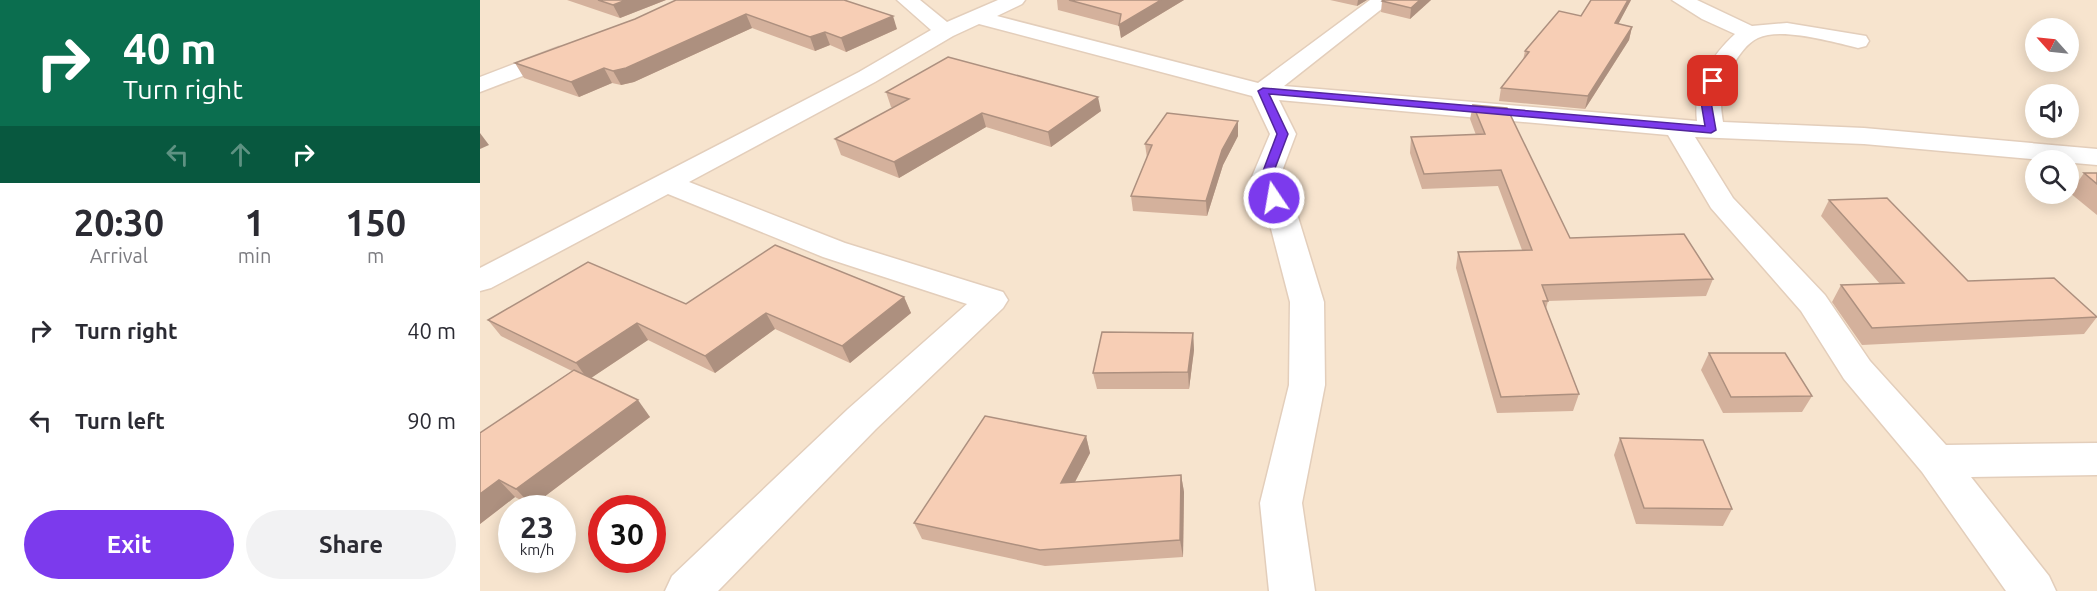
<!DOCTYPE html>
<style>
body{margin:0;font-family:Ubuntu,sans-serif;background:#f2f2f3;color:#2b2b33;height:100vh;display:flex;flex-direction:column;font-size:22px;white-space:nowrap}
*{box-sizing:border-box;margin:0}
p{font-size:20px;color:#7c7c81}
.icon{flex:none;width:33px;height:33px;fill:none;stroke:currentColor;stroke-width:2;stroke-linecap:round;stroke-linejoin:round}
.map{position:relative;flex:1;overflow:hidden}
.details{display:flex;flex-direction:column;background:#fff;width:480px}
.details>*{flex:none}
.top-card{background:#0b6e4f;color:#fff;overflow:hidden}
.needle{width:39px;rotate:297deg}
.buttons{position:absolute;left:1545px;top:18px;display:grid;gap:12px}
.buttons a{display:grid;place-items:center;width:54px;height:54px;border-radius:50%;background:#fff;box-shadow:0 3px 15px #0003;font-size:30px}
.speed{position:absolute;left:18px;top:495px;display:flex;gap:12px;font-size:30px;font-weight:700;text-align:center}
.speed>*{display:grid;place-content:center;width:78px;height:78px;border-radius:50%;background:#fff;box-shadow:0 3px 15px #0003;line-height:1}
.speed small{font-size:15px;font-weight:400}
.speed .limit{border:9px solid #d22;background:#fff;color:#111}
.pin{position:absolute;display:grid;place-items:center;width:51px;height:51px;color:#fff;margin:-26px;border-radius:12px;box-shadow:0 3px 9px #0006}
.me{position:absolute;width:66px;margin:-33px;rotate:348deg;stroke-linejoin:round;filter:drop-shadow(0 0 4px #0008)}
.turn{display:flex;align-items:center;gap:21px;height:126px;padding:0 24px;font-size:27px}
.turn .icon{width:78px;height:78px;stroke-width:2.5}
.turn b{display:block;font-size:42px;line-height:51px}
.lanes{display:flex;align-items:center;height:57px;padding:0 24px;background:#0003;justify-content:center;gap:30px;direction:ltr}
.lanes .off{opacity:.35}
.eta{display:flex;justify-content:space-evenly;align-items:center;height:102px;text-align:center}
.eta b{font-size:36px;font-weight:700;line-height:42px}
.cta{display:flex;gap:12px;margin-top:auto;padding:12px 24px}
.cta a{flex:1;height:69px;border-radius:36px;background:#7c3aed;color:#fff;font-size:24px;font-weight:700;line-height:69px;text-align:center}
.cta a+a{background:#f2f2f3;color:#2b2b33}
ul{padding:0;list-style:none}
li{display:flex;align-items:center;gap:18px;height:90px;padding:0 24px}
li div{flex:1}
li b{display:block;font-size:22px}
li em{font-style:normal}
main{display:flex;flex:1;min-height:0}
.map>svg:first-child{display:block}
</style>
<main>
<section class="details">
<div class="top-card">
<div class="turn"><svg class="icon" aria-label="right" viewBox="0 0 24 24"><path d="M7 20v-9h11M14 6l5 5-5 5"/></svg><div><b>40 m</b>Turn right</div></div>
<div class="lanes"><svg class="icon off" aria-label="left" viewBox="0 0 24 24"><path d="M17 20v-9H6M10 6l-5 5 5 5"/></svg><svg class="icon off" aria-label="ahead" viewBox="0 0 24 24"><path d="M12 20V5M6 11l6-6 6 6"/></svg><svg class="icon" aria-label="right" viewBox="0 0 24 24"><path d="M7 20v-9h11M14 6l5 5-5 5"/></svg></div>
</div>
<div class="eta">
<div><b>20:30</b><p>Arrival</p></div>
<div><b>1</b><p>min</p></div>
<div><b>150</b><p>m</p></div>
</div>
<ul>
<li><svg class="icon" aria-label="right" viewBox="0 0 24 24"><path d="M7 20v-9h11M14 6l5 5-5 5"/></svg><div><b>Turn right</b></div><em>40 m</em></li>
<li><svg class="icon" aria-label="left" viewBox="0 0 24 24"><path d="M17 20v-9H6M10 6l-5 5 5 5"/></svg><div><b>Turn left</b></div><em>90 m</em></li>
</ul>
<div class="cta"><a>Exit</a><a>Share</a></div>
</section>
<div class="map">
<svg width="1617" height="591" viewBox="0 0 1617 591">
<rect width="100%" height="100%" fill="#fef2e0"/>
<path fill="#f7e4ce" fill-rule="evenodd" d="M0,0H1617V591H0ZM1556,28H1588V62H1556ZM1556,94H1588V128H1556ZM1556,160H1588V194H1556ZM32,508H82V560H32ZM122,508H172V560H122Z"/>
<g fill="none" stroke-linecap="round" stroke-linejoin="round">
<defs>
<g id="minor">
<path d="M417,0H440L467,22L518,0H545L542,4L517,16L778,83L890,0H913L804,86L1217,121C1213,86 1229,58 1255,34L1222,19L1192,0H1217L1272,26L1307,23L1386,36L1389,41L1386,46L1378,48C1353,42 1301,27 1278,38C1267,43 1259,55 1253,65C1240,84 1239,100 1243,122L1384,128L1617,149V165L1384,144L1215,137L1253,198L1345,295L1390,361L1466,445L1617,443V475L1491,477L1569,576L1576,591H1526L1442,472L1364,379L1321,311L1231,208L1188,135L799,100L816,134L799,179L818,217L844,302L845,385L822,503L835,591H789L780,503L809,385L810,302L788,217L771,179L790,134L772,96L499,24L473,36L395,82L209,182L365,243L523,292L528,300L523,308L396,429L238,591H185L192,576L368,409L487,304L343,257L188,194L11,288L0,291V268L379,72L451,30Z"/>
<polygon points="79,47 87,49 90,54 87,59 0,92 0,77"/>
</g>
</defs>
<use href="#minor" stroke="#e3cebb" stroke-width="3"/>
<use href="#minor" fill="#fff" fill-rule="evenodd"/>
</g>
<g fill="#d4b19c">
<polygon points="87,0 186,0 140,18"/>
<polygon points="196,0 417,29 366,52 350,45 335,51 272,28 154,82 141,85 132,83 99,97 44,78 35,63 155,19"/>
<polygon points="577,0 704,0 641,38 639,26 578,10"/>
<polygon points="850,0 887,0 877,6"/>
<polygon points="951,0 930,19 901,12 902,1"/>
<polygon points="1151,0 1138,24 1152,27 1149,40 1105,109 1019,101 1021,88 1043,60 1045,51 1101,16"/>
<polygon points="406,92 621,111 571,147 506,127 419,178 361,155 355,139 414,108 411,107"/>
<polygon points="993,105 1090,238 1233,279 1226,296 1068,301 1066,309 1099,394 1093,411 1017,413 976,268 978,252 1042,250 1018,186 942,189 930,153 931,137 996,135 990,119"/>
<polygon points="758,136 743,165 727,216 653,211 651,196 667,158 665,144"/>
<polygon points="1604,173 1617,173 1617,215 1590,193"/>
<polygon points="1349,200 1488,281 1617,317 1604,334 1382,345 1352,302 1361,285 1400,284 1341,216"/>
<polygon points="424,297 431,313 370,363 295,329 235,373 168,340 111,378 170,417 52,506 35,497 0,524 0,433 92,371 21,336 8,320 206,304"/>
<polygon points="713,333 714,350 709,389 617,389 613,373"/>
<polygon points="1229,353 1332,396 1322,412 1243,413 1221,370"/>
<polygon points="606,436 610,453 595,482 701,475 704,492 703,557 565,566 442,539 434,523"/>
<polygon points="1140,438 1252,509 1243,526 1156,524 1134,455"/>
</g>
<g fill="#ad907f">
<polygon points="146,0 186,0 140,18 133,5"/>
<polygon points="681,0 704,0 641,38 639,25"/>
<polygon points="878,0 887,0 877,6"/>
<polygon points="940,0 951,0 930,19 931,8"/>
<polygon points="1148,0 1151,0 1132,36 1135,23"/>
<polygon points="266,14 272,28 154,82 141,85 133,71"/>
<polygon points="413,16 417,29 366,52 361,38"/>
<polygon points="1152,27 1149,40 1105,109 1108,96"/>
<polygon points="345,32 350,45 335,51 330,37"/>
<polygon points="124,68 132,83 99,97 91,82"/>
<polygon points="618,97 621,111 571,147 568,132"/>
<polygon points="502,113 506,127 419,178 414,162"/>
<polygon points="758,121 758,136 743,165 727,216 726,201 742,150"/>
<polygon points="0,133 9,145 0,149"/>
<polygon points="424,297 431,313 370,363 362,346"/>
<polygon points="286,313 295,329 235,373 225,356"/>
<polygon points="157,323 168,340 108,380 96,363"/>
<polygon points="713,333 714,350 709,389 708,372"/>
<polygon points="158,400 170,417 52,506 36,489"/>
<polygon points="606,436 610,453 586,499 581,483"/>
<polygon points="701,475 704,492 703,557 700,540"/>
<polygon points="19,480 35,497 0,524 0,494"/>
</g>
<g fill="#f7ceb5" stroke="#ad907f" stroke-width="1.5">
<polygon points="118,0 146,0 133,5"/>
<polygon points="196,0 364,0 413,16 361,38 345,32 330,37 266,14 146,68 133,71 124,68 91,82 35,63 155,19"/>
<polygon points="589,0 681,0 639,25 641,14"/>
<polygon points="903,0 940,0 931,8 902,1"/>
<polygon points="1111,0 1148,0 1135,23 1152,27 1108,96 1021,88 1049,52 1045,51 1079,11 1101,16"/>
<polygon points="468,57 618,97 568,132 502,113 414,162 355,139 429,99 406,92"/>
<polygon points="993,105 1027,108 1090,238 1204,234 1233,279 1062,285 1068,301 1063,301 1099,394 1021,397 978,252 1052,250 1021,170 944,174 931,137 1005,134"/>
<polygon points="687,113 758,121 742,150 726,201 651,196 672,145 665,144"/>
<polygon points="1604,173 1617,173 1617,184"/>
<polygon points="1407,198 1488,281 1574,278 1617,317 1392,328 1361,285 1424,283 1349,200"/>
<polygon points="295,245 424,297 362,346 286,313 225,356 157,323 96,363 8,320 108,262 206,304"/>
<polygon points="622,332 713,333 708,372 613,373"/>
<polygon points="1229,353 1305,353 1332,396 1251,397"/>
<polygon points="94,370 158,400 36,489 19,480 0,494 0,433"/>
<polygon points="505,416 606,436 581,483 701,475 700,540 560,550 434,523"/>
<polygon points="1140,438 1223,440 1252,509 1164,508"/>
</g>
<polygon fill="#7c3aed" stroke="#51269a" stroke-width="1.5" points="1233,78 1238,81 1230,96 1236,130 1231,133 789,94 808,134 791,179 800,198 799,201 790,201 780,179 797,134 778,91 783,88 1225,126 1220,96 1230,79"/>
</svg>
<div class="buttons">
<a><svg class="needle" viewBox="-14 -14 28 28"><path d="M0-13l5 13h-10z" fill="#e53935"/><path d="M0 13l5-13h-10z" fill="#7c7c81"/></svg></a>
<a><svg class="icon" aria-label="sound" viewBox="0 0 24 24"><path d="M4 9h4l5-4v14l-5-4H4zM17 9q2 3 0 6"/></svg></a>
<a><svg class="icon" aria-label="search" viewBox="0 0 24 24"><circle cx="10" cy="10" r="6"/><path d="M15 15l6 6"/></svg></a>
</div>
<div class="speed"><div>23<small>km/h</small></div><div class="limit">30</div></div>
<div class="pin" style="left:1233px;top:81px;background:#d93025"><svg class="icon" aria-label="arrive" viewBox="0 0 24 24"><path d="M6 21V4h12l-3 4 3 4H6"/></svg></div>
<svg class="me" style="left:794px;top:198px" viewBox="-20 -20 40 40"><circle r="17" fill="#7c3aed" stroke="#fff" stroke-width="3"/><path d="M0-11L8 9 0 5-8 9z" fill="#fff"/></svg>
</div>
</main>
